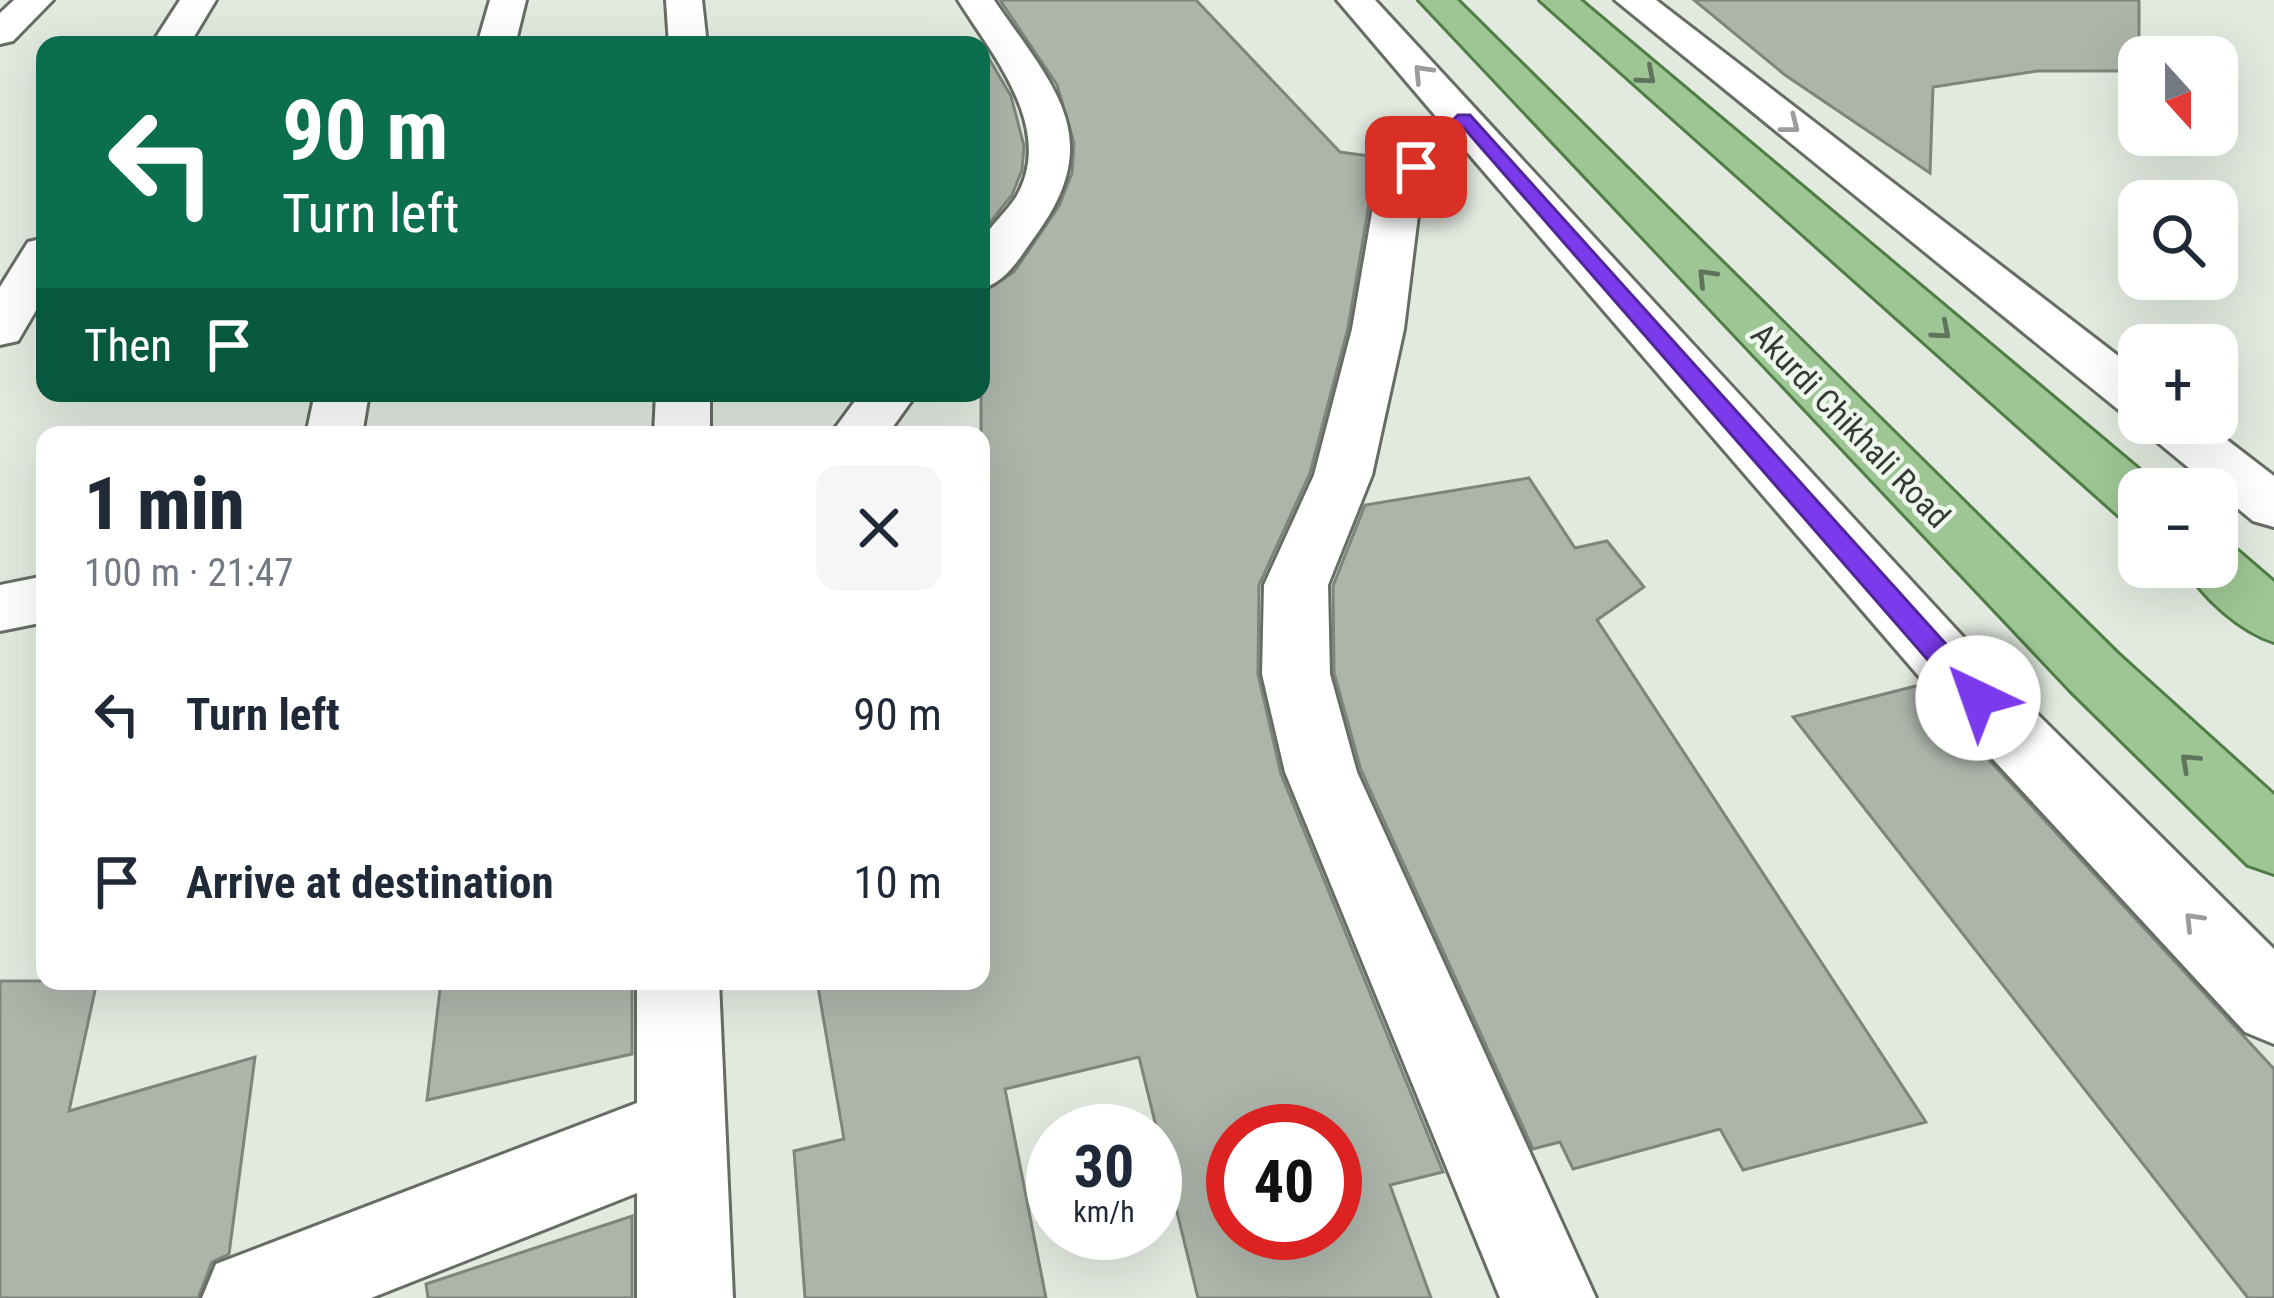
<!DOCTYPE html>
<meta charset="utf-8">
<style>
body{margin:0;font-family:"Roboto Condensed",sans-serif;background:#f6f6f7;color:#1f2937;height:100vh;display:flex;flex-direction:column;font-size:45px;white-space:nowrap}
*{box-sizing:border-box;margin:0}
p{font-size:39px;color:#747a83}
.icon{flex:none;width:66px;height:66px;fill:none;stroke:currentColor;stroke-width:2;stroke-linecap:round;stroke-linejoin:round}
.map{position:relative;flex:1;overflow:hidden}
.sheet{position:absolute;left:36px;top:426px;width:954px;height:564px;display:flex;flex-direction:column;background:#fff;border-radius:24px;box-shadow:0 12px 48px #0002}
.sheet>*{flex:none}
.guide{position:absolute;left:36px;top:36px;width:954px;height:366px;border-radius:24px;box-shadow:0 12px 48px #0002;background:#0b6e4f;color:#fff;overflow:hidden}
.needle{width:78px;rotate:159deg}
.controls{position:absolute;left:2118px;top:36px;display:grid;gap:24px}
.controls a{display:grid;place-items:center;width:120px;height:120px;border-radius:24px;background:#fff;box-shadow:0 12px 48px #0002;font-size:60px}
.speed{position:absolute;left:1026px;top:1104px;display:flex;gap:24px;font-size:60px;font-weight:700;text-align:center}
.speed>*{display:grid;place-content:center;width:156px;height:156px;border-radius:50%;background:#fff;box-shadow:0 12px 48px #0002;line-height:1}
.speed small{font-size:30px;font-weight:400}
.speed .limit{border:18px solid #d22;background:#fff;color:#111}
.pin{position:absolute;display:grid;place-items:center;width:102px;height:102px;color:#fff;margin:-51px;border-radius:24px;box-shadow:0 6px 18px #0006}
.me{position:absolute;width:132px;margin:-66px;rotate:318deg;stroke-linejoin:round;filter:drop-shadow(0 0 9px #0008)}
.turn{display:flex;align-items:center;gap:42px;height:252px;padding:0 48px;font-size:54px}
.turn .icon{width:156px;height:156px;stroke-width:2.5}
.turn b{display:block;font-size:84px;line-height:102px}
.then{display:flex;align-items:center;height:114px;padding:0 48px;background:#0003;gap:24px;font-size:45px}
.round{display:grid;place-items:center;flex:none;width:126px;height:126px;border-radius:24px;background:#f6f6f7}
.headline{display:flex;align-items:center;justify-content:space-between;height:204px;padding:0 48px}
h1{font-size:72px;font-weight:800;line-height:90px}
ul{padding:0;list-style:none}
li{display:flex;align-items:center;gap:36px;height:168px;padding:0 48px}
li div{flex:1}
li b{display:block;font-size:45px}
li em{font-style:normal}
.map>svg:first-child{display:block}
</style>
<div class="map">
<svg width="2274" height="1298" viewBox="0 0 2274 1298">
<rect width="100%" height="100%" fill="#e2eae0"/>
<g fill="#adb5ab" stroke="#7d857c" stroke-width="3" fill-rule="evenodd">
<path d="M1000,0H1196L1340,152L1377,157L1348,328L1310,473L1259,585L1258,674L1281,774L1443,1172L1390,1185L1431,1298H1198L1139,1057L1005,1089L1046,1298H805L794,1151L844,1139L817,981H981V293L1014,272L1059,206L1072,173L1074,143L1057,85ZM1233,1131H1335V1233H1233Z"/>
<polygon points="1694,0 2139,0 2139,71 2037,71 1933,87 1930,173 1785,75"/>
<polygon points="981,45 1011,96 1024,146 1022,170 1012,195 981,234"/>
<polygon points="1529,478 1575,548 1607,541 1644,587 1597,620 1926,1122 1743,1170 1720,1129 1573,1169 1560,1142 1533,1149 1361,770 1334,673 1333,586 1365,505"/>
<polygon points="1920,685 2274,1069 2274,1298 2248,1298 1793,717"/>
<polygon points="0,981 97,981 69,1111 255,1057 229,1254 212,1262 198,1298 0,1298"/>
<polygon points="441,981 632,981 632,1054 427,1100"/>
<polygon points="632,1216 632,1298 428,1298 426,1284"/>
</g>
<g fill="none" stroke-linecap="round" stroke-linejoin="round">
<defs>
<g id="minor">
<polygon points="14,0 53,0 13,41 0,44 0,13"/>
<polygon points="180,0 216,0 189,45 151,45"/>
<polygon points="490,0 526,0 515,45 477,45"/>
<polygon points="666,0 702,0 707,45 669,45"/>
<path d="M958,0H994C1054,88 1109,138 1033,239C1018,260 1006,282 981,289C981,276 977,253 982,242C989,226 1007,212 1016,197C1056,129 993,56 958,0Z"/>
<polygon points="1337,0 1375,0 2002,679 2274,949 2274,1044 2245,1032 1954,717 1461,145 1435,172 1419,207 1404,329 1372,475 1328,585 1330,674 1357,772 1596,1298 1500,1298 1285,772 1262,674 1264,585 1314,475 1352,329 1373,207 1401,158 1439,120"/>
<polygon points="1615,0 1656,0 2139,372 2139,416 2120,411"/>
<polygon points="45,238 45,295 18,341 0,345 0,287 28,242"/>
<polygon points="315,393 369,393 362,435 306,435"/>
<polygon points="656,393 710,393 710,435 654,435"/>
<polygon points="861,393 917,393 887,435 830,435"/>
<polygon points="2141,423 2205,423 2274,476 2274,527 2253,521 2149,435"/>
<polygon points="45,576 45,622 0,631 0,585"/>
<polygon points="637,981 719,981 733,1298 637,1298 637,1193 371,1298 202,1298 216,1264 637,1103"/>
</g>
<g id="major">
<polygon points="1419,0 1457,0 2118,654 2274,795 2274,874 2248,865 2070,690"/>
<polygon points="1540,0 1580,0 2160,487 2139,489 2139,521 2118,515"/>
<path d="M2217,545L2238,551L2274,582V642C2240,631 2203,598 2185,567H2217Z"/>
</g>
</defs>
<use href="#minor" stroke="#666d64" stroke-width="6"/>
<use href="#major" stroke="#507d45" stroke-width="6"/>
<use href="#minor" fill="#fff" fill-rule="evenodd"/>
<use href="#major" fill="#9ec694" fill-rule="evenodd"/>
</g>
<defs><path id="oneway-chevron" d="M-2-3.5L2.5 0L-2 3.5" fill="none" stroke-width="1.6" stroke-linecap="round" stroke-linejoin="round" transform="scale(3)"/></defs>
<g stroke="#9b9d9a">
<use href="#oneway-chevron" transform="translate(1422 73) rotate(-133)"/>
<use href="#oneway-chevron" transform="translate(1791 125) rotate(38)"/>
<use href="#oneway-chevron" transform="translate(2193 921) rotate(-134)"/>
</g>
<g stroke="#60735c">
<use href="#oneway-chevron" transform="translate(1647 76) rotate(41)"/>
<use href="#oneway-chevron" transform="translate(1706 277) rotate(-134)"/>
<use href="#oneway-chevron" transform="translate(1942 331) rotate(41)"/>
<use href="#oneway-chevron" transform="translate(2189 762) rotate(-137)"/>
</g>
<polygon fill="#7c3aed" stroke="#51269a" stroke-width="3" points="1458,115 1470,115 1988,691 1992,698 1988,706 1968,706 1464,128 1423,171 1410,171 1410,163"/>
<g text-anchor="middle" stroke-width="9" stroke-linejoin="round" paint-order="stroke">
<g font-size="33" fill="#373b36" stroke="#eff8ed">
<text transform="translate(1851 425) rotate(46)" y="12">Akurdi Chikhali Road</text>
</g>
</g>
</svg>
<div class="controls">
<a><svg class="needle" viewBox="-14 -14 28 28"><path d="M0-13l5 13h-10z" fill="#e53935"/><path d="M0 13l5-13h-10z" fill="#747a83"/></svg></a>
<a><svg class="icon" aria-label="search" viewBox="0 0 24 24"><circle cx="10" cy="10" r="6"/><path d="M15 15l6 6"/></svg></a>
<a>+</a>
<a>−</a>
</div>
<div class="speed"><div>30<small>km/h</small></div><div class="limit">40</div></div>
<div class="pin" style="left:1416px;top:167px;background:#d93025"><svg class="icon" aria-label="arrive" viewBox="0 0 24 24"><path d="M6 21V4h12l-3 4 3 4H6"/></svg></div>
<svg class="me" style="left:1978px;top:698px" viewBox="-20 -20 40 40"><circle r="19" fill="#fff"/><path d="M0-13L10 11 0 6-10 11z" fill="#7c3aed"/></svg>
<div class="guide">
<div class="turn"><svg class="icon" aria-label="left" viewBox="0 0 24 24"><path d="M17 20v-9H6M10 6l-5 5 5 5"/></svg><div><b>90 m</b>Turn left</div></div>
<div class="then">Then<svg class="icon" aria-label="arrive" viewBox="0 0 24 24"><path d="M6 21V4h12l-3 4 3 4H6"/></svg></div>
</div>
<section class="sheet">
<div class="headline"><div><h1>1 min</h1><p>100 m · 21:47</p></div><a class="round"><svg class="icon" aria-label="close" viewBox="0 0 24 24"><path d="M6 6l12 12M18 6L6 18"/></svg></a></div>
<ul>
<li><svg class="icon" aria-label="left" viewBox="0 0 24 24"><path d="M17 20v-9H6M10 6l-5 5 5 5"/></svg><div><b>Turn left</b></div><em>90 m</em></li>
<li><svg class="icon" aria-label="arrive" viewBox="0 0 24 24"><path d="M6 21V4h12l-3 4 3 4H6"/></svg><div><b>Arrive at destination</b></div><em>10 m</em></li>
</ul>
</section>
</div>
